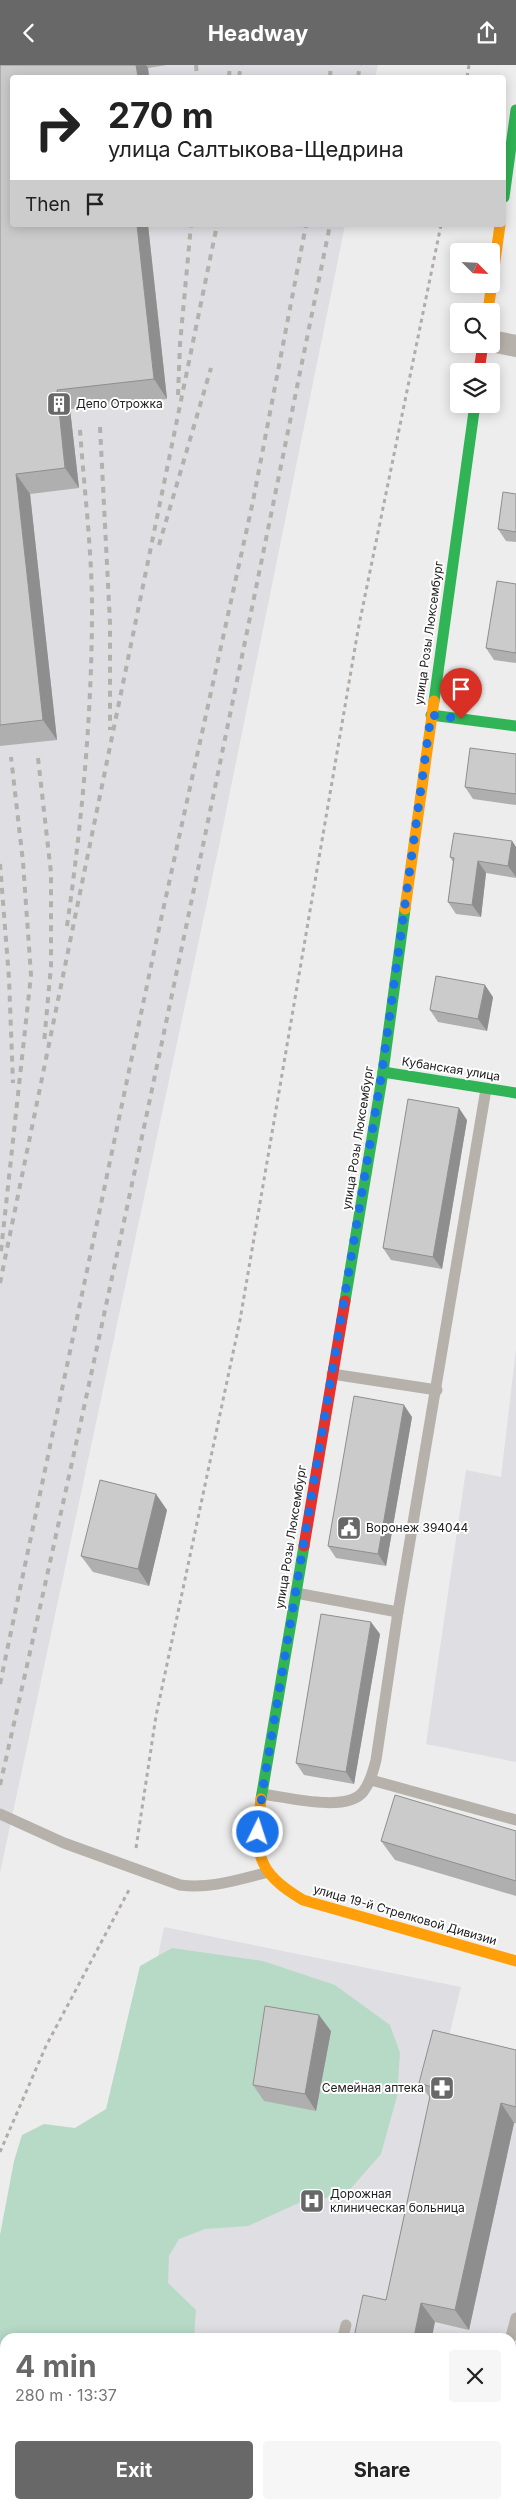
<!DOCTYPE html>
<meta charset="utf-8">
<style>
body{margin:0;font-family:Inter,sans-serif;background:#f6f6f6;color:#222;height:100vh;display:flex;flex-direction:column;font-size:19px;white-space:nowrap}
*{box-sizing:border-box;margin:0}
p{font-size:16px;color:#767676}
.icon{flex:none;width:28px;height:28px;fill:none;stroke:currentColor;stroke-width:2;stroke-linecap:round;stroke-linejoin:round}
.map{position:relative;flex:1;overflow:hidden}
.details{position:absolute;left:0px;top:2268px;width:516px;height:176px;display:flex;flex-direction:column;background:#fff;border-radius:15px 15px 0 0;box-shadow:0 2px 12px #0003}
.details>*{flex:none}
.guide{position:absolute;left:10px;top:10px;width:496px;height:152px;border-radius:5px;box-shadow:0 2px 12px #0003;background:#fff;color:#222;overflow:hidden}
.needle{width:32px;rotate:114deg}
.buttons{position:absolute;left:450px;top:178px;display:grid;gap:10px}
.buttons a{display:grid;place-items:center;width:50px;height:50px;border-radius:5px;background:#fff;box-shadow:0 2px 12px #0003;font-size:25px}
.pin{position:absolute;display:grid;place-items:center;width:42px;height:42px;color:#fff;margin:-51px -21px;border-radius:50% 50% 50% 0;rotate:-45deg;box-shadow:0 0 5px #0007}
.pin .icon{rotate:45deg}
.me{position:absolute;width:55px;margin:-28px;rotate:4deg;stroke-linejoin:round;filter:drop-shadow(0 0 4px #0008)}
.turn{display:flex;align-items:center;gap:18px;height:105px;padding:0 15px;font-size:22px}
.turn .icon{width:65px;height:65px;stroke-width:2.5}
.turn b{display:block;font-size:35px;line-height:42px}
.then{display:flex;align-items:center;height:48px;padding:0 15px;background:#0003;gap:10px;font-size:19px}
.round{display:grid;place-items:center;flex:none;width:52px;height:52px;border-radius:5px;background:#f6f6f6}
.head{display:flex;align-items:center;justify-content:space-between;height:85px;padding:0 15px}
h1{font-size:30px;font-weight:700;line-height:38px;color:#686869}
.action{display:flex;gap:10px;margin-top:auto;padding:10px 15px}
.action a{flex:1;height:58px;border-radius:5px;background:#686869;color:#fff;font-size:20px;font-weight:700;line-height:58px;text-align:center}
.action a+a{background:#f6f6f6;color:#222}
header{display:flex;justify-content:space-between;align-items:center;height:65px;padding:0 15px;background:#686869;color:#fff;font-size:22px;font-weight:700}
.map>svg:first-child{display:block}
</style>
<header><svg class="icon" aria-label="back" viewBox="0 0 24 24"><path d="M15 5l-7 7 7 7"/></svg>Headway<svg class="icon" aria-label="share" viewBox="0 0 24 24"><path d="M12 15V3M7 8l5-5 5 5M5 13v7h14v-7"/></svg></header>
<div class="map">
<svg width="516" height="2443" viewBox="0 0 516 2443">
<rect width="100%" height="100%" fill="#ededed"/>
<g fill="#dedee3">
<polygon points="0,0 378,0 375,12 12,12 12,160 345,160 220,776 0,1808"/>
<polygon points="516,1284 516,1697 426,1679 466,1405 501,1412"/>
<polygon points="164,1862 461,1922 446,1983 516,1999 516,2443 44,2443 45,2439 511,2439 511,2272 80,2272"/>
</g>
<polygon fill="#b7dac7" points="172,1883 263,1896 335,1920 390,1960 400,1988 397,2031 381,2089 345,2130 303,2136 248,2161 205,2164 179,2174 169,2191 168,2218 196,2245 194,2272 5,2272 5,2439 125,2439 124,2443 0,2443 0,2170 14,2096 22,2070 44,2059 75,2063 106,2044 140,1901"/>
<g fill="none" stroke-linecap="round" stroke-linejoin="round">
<g stroke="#b1aca8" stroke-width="3" stroke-dasharray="4 4" stroke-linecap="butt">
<polyline points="467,12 469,0"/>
<polyline points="136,1783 156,1651 240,1255 358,565 441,160"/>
<polyline points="0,2087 46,1981 129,1825"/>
</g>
<g stroke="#b6b1aa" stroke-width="11">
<polyline points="332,1309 437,1325"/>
<polyline points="296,1528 398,1547"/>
<polyline points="371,1715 516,1755"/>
<path d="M262,1729C286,1732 346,1748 363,1727C370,1718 373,1707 376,1695L398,1547L486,1024"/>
<path d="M0,1749L64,1778L180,1820C210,1824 237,1815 265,1808"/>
<polyline points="343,2272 346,2260"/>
<polyline points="511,2272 516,2253"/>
<polyline points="303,2443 304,2439"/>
<polyline points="467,2443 469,2439"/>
</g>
<polyline stroke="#b6b1aa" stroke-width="22" points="491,276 516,281"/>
<g stroke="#30b455" stroke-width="11">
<polyline points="504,132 516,45"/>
<polyline points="434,636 475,339"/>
<polyline points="431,650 516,661"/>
<polyline points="383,1007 516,1028"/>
<polyline points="345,1236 383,1007 405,844"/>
<polyline points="261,1734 304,1481"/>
</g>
<g stroke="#ff9f0a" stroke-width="11">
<polyline points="488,246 500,160"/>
<polyline points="405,844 434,636"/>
<path d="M261,1734C254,1786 255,1807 303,1835L516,1896"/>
</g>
<g stroke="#e5322d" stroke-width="11">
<polyline points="479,306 483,279"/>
<polyline points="304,1481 345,1236"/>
</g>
<g stroke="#b2b1ac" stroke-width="4" stroke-dasharray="6 6" stroke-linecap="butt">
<polyline points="196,0 197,12"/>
<polyline points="229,12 230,0"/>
<polyline points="239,12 241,0"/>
<polyline points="330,12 331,0"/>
<polyline points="358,12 360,0"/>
<polyline points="178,330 180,279 191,160"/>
<polyline points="100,362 110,558 110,665"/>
<polyline points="159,480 211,303"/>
<polyline points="38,693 51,808 51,901 44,978"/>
<polyline points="0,799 9,913 13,1018"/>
<path d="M67,861C82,756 92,649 92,543C92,486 84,423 80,365"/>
<polyline points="1,1186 31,910 23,797 11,692"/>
<polyline points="0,1218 217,160"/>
<polyline points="0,1619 158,868 253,436 306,160"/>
<path d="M0,1720C118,1202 224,681 330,160"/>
</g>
</g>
<g fill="#afafaf">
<polygon points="0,0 167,0 148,3 149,12 12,12 12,160 148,160 167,334 70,344 79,423 30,429 57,675 0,681"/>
<polygon points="516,429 516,477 506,476 498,464"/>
<polygon points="516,519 516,598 494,595 486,583"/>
<polygon points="516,689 516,740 473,734 465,722"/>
<polygon points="512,776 516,782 516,813 486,808 481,852 456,849 448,837 453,797 450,792"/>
<polygon points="493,932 487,966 438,957 430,945"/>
<polygon points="467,1055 442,1204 391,1195 383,1183"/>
<polygon points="412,1352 386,1501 336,1493 328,1481"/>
<polygon points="167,1445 149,1521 93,1507 81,1491"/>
<polygon points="380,1569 354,1719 304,1710 296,1698"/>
<polygon points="516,1766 516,1831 395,1795 381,1776"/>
<polygon points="331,1966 316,2046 264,2036 253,2020"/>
<polygon points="516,1985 516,2058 514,2058 469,2265 435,2257 386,2235 430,2033 419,2018"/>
</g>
<g fill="#8f8e8e">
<polygon points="136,0 146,0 148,3 149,12 138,12"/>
<polygon points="137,160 148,160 167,334 154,314"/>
<polygon points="57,325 70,344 79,423 65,403"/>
<polygon points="16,409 30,429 57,675 43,655"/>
<polygon points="512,776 516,782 516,812 508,801"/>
<polygon points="478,796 486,808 481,852 472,840"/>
<polygon points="485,920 493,932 487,966 478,954"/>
<polygon points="459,1043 467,1055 442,1204 433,1192"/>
<polygon points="404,1340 412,1352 386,1501 378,1489"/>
<polygon points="156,1429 167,1445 149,1521 138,1504"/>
<polygon points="371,1557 380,1569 354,1719 346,1707"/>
<polygon points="319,1950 331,1966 316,2046 305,2029"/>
<polygon points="501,2038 514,2058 469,2265 455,2245"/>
<polygon points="421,2238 435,2257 432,2272 414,2272"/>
<polygon points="378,2439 396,2439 395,2443 377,2443"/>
</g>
<g fill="#cccbcb" stroke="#8f8e8e">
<polygon points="0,0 136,0 138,12 12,12 12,160 137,160 154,314 57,325 65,403 16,409 43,655 0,660"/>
<polygon points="503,427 516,429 516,467 498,464"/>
<polygon points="497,516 516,519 516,588 486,583"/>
<polygon points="470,683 516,689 516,729 465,722"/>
<polygon points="454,768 512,776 508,801 478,796 472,840 448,837 454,793 450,792"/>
<polygon points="436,911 485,920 478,954 430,945"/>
<polygon points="408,1034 459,1043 433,1192 383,1183"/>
<polygon points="354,1331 404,1340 378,1489 328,1481"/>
<polygon points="100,1415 156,1429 138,1504 81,1491"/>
<polygon points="321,1549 371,1557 346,1707 296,1698"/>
<polygon points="395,1730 516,1766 516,1816 381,1776"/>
<polygon points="265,1941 319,1950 305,2029 253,2020"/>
<polygon points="433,1965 516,1985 516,2042 501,2038 455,2245 421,2238 414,2272 354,2272 363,2230 386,2235 432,2022 419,2018"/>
<polygon points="317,2439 378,2439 377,2443 316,2443"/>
</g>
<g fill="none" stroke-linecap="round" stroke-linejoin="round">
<polyline stroke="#1a73e8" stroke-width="9" stroke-dasharray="0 16.2" points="258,1767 262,1729 382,1007 431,650 461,654"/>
</g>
<defs>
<symbol id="building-square" viewBox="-11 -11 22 22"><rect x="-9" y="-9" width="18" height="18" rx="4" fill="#686869" stroke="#fff"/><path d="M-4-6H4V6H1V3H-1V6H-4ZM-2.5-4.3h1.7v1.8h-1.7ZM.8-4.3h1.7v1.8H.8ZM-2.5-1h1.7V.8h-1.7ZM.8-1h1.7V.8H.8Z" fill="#fff"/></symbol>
<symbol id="civic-square" viewBox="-11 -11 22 22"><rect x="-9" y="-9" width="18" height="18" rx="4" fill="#686869" stroke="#fff"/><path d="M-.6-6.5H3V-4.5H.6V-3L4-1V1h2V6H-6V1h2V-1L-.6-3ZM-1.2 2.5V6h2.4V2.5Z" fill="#fff"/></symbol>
<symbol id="pharmacy-square" viewBox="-11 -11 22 22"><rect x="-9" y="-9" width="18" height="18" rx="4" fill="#686869" stroke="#fff"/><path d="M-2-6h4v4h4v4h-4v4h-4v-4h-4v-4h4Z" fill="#fff"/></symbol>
<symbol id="hospital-square" viewBox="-11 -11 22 22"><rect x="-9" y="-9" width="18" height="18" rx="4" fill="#686869" stroke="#fff"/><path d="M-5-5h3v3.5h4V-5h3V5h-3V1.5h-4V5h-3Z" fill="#fff"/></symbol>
</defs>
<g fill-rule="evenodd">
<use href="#building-square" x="45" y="325" width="28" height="28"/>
<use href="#civic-square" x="335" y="1449" width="28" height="28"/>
<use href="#pharmacy-square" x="428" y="2009" width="28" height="28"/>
<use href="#hospital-square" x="298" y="2122" width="28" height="28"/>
</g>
<g text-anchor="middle" stroke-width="4" stroke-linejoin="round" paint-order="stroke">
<g font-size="12" fill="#212122" stroke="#fff" text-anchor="start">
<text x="76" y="343">Депо Отрожка</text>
<text x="366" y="1467">Воронеж 394044</text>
<text x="424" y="2027" text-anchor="end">Семейная аптека</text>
<text x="330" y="2133">Дорожная<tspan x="330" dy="14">клиническая больница</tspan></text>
</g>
<g font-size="12" fill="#212122" stroke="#fff">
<text transform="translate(429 568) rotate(-82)" y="4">улица Розы Люксембург</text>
<text transform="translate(451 1004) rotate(9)" y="4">Кубанская улица</text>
<text transform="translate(358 1073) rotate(-81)" y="4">улица Розы Люксембург</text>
<text transform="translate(291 1472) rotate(-81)" y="4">улица Розы Люксембург</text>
<text transform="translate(405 1850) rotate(16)" y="4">улица 19-й Стрелковой Дивизии</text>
</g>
</g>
</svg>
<div class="buttons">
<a><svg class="needle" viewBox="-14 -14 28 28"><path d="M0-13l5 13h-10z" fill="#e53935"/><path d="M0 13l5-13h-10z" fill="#767676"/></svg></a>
<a><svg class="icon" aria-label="search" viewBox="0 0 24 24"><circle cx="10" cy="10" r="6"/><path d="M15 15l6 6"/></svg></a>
<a><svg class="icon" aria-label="layers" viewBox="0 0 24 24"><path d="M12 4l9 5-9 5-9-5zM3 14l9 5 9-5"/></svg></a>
</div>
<div class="pin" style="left:461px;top:654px;background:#d93025"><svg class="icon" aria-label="arrive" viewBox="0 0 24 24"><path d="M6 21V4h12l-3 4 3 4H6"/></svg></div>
<svg class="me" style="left:258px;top:1767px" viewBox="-20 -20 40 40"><circle r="17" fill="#1a73e8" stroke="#fff" stroke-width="3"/><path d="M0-11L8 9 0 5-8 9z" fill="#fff"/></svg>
<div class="guide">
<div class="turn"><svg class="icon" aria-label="right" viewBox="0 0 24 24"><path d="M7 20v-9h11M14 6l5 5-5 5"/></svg><div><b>270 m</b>улица Салтыкова-Щедрина</div></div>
<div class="then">Then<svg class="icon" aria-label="arrive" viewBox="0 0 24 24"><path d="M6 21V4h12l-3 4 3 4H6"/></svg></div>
</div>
<section class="details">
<div class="head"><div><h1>4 min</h1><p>280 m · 13:37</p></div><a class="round"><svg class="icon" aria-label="close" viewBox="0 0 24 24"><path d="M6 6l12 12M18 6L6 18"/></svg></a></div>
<div class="action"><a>Exit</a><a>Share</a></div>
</section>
</div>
